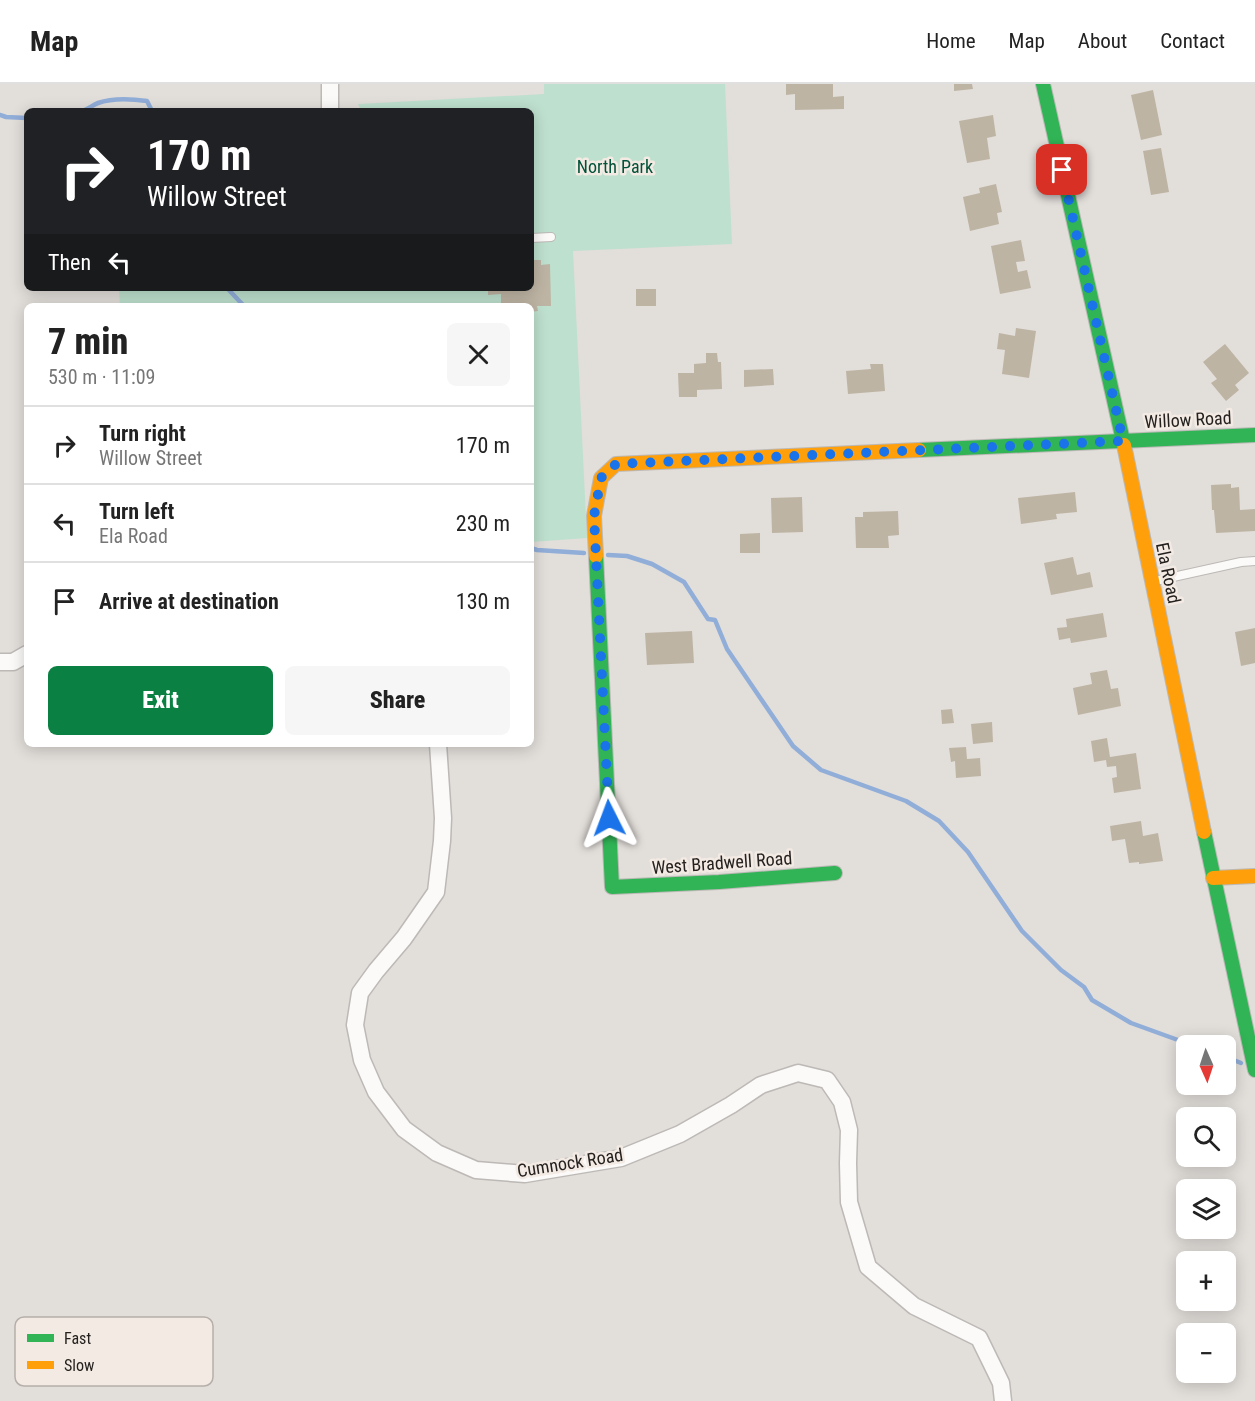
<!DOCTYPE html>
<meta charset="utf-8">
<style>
body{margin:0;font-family:"Roboto Condensed",sans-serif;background:#f6f6f6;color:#222;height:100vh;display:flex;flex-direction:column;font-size:22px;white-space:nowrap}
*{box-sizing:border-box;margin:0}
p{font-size:20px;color:#767676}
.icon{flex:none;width:33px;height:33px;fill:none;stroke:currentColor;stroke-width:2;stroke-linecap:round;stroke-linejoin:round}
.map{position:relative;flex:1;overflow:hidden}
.panel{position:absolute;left:24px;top:219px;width:510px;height:444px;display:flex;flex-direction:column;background:#fff;border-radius:9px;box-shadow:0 3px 15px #0003}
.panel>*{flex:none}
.top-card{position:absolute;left:24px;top:24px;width:510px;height:183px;border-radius:9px;box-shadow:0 3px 15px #0003;background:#202124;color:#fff;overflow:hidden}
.needle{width:39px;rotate:177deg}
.buttons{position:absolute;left:1176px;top:951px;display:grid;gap:12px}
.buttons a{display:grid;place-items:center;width:60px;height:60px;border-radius:9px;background:#fff;box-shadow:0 3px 15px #0003;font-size:30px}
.pin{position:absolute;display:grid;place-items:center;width:51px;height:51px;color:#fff;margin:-26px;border-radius:12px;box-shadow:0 3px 9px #0006}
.me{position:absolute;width:66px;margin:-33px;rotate:357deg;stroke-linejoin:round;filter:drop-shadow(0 0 4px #0008)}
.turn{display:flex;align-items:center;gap:21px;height:126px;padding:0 24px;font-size:27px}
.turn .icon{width:78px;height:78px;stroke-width:2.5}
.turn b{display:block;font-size:42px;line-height:51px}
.then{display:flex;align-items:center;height:57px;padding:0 24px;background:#0003;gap:12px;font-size:22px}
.round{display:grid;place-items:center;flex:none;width:63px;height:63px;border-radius:9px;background:#f6f6f6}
.head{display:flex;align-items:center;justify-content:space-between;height:102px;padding:0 24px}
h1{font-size:36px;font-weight:800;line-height:45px}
.action{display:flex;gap:12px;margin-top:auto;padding:12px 24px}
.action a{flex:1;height:69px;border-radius:9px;background:#0b8043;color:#fff;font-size:24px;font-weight:800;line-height:69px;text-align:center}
.action a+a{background:#f6f6f6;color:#222}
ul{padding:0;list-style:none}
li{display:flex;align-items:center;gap:18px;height:78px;padding:0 24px;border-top:2px solid #e0e0e0}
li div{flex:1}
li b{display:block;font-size:22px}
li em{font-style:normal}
header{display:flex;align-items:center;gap:36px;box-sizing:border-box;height:84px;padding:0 30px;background:#fff;border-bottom:2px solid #e0e0e0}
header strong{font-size:28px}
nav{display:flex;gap:33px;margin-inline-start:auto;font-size:21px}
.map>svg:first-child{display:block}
</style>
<header>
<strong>Map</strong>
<nav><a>Home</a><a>Map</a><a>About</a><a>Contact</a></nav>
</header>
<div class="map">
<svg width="1255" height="1317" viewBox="0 0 1255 1317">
<rect width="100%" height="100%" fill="#e2deda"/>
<polygon fill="#bee0ce" points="544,0 725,0 732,160 573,167 587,454 531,458 531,222 120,222 119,204 531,204 531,27 361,27 358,20 544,10"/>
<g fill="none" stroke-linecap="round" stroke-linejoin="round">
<g stroke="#91aed9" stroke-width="4.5">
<path d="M81,27C88,26 92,21 98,19C112,14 133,15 147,17L152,27"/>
<polyline points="0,31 6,33 27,34"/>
<polyline points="227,204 244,222"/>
<polyline points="531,464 537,466 584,469"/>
<polyline points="608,471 627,472 652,480 684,498 708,535 715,536 727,565 793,662 821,686 906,717 939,737 968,768 1022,847 1061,886 1084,903 1092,916 1131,939 1189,960"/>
<polyline points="1226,973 1241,979"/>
</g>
</g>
<g fill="#beb4a4">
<polygon points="786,0 833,0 833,13 844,12 844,25 795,26 795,10 786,11"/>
<polygon points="954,0 972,0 973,5 954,7"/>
<polygon points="1153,6 1162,51 1141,56 1131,11"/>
<polygon points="993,31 996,52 987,54 990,75 967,79 959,37"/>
<polygon points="1161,64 1169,108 1151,111 1143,67"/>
<polygon points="996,100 1002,128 997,129 999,140 970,147 963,113 980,109 979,104"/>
<polygon points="1021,156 1025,177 1016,178 1018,188 1027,186 1031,204 1000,210 991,162"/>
<polygon points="531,176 541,176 541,181 550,180 551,222 537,222 538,227 531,228 531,222 501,222 501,210 488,211 488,204 531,204"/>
<rect x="636" y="205" width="20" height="17"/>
<polygon points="1016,244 1036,247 1029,294 1002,290 1005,266 997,265 999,249 1015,252"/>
<polygon points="1225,260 1249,289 1235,301 1239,306 1226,317 1211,299 1217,295 1203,278"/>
<polygon points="706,269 717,269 718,278 721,278 722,305 697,306 697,313 679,313 678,289 694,289 694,280 706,279"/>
<polygon points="870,280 883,280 885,307 848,310 846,287 871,285"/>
<polygon points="773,285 774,301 744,303 744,286"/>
<polygon points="1231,400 1231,404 1239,403 1240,426 1255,425 1255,447 1216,449 1214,426 1212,426 1211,401"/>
<polygon points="1075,408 1077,428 1056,430 1057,435 1021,440 1018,414"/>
<polygon points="802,413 803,448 772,449 771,414"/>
<polygon points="898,427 899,451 888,452 889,464 856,464 855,433 863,433 863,428"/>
<polygon points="760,449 760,469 740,469 740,450"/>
<polygon points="1073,473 1077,491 1090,488 1093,503 1051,511 1044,479"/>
<polygon points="1103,529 1107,553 1071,559 1070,554 1059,556 1057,544 1067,543 1066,535"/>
<polygon points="1255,544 1255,579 1241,582 1235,548"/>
<polygon points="692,547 694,579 647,581 645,549"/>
<polygon points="1107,586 1111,605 1118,604 1121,622 1078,631 1073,604 1092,600 1090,589"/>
<polygon points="952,625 954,639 942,640 941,626"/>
<polygon points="992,638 993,658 973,660 971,640"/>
<polygon points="1107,654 1110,673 1136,669 1141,705 1114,709 1112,694 1117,693 1116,682 1107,683 1106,676 1094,678 1091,657"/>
<polygon points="966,663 967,675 980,674 981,692 956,694 955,677 951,678 949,664"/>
<polygon points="1141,737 1143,752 1158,749 1163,777 1139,780 1139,778 1129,779 1125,755 1112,757 1110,742"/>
</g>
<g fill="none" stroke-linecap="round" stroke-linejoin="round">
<defs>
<g id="lane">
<polyline points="531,154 551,153"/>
<polyline points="1155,497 1241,478 1255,477"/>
</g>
<g id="street">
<polyline points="330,27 330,0"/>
<polyline points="0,578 13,578 27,570"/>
<polyline points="438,660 443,734 442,757 436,808 404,854 376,887 360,909 355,941 362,976 376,1008 404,1045 437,1069 476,1086 525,1090 621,1074 680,1050 731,1021 761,1001 798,989 827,996 842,1018 849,1046 848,1079 849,1118 868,1183 914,1222 979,1254 1001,1299 1003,1317"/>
</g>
<g id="fast">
<polyline points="1043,0 1124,361"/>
<polyline points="919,366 1255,351"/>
<polyline points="596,472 612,803 719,798 835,789"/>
<polyline points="1204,748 1255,986"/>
</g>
<g id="slow">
<polyline points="1124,361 1204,748"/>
<polyline points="596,472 594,432 601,394 616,380 919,366"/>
<polyline points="1213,794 1255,792"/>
</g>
</defs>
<use href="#lane" stroke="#bcb9b6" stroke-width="10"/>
<use href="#street" stroke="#bcb9b6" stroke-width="19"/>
<use href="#fast" stroke="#bcb9b6" stroke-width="16"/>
<use href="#slow" stroke="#bcb9b6" stroke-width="16"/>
<use href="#lane" stroke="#fbfaf9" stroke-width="8"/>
<use href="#street" stroke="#fbfaf9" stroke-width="16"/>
<use href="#fast" stroke="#30b455" stroke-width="14"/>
<use href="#slow" stroke="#ff9f0a" stroke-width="14"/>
</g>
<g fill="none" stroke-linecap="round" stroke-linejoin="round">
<polyline stroke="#1a73e8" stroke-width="10" stroke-dasharray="0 18" points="609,734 594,432 601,394 616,380 1123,357 1062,86"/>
</g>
<g text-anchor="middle" stroke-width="5" stroke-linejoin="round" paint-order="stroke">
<g font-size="18" fill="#005239" stroke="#f3eae4">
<text x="615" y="89">North Park</text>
</g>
<g font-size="18" fill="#24211e" stroke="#f3eae4">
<text transform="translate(1188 336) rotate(-3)" y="6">Willow Road</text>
<text transform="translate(1168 489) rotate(78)" y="6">Ela Road</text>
<text transform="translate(722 779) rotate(-4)" y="6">West Bradwell Road</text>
<text transform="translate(570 1079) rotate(-9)" y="6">Cumnock Road</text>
</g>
</g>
<rect x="15" y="1233" width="198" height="69" rx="9" fill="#f3eae4" stroke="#b5aea9" stroke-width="1.5"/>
<rect x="27" y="1250" width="27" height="8" fill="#30b455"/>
<rect x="27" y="1277" width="27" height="8" fill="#ff9f0a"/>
<g font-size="16" fill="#24211e">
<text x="64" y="1260">Fast</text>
<text x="64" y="1287">Slow</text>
</g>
</svg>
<div class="buttons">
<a><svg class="needle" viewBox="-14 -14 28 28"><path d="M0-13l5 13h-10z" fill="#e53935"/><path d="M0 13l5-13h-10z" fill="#767676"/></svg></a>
<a><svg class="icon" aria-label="search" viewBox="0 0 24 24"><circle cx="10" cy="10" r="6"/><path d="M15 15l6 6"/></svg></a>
<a><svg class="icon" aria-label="layers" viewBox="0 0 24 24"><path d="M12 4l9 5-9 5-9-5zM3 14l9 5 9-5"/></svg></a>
<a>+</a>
<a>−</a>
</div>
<div class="pin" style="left:1062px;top:86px;background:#d93025"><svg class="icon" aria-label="arrive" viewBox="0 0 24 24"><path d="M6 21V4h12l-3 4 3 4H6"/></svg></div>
<svg class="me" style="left:609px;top:734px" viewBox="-20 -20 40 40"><path d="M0-17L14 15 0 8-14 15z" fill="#1a73e8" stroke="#fff" stroke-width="4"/></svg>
<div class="top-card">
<div class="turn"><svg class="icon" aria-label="right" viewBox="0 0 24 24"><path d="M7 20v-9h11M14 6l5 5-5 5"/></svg><div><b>170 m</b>Willow Street</div></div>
<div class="then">Then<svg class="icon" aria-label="left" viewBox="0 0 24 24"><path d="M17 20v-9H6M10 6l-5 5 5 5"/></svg></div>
</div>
<section class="panel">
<div class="head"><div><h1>7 min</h1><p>530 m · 11:09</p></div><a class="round"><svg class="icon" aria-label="close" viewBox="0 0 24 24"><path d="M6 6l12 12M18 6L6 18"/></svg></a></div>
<ul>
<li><svg class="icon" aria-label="right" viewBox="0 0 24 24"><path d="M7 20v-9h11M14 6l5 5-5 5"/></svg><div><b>Turn right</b><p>Willow Street</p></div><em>170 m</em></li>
<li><svg class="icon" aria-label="left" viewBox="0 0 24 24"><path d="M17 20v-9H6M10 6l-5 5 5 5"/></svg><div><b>Turn left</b><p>Ela Road</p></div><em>230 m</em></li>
<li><svg class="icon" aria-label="arrive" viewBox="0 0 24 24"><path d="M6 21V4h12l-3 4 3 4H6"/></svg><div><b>Arrive at destination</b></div><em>130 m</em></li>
</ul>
<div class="action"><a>Exit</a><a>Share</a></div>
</section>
</div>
